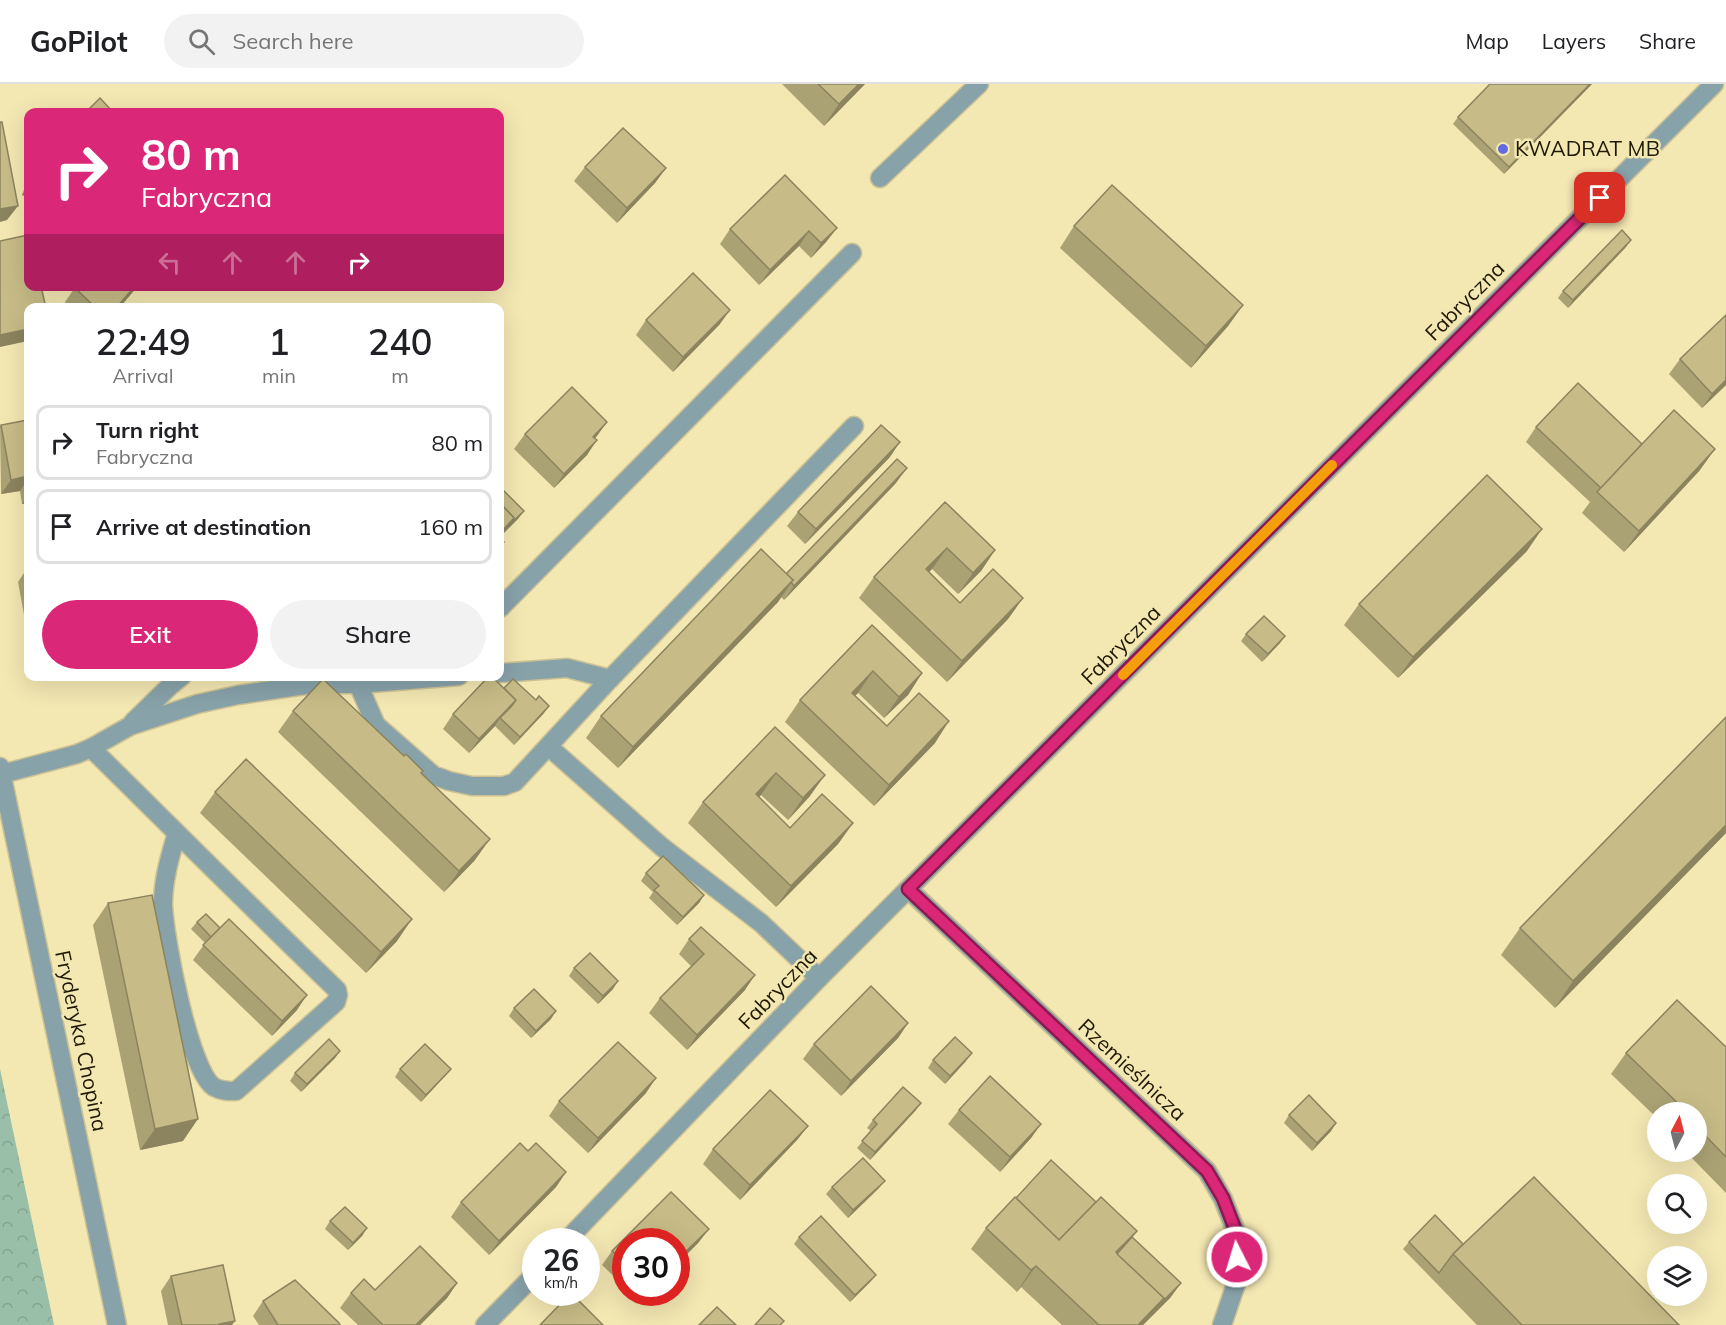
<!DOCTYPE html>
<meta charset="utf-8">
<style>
body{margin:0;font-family:Mulish,sans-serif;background:#f2f2f2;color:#202124;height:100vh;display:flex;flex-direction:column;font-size:22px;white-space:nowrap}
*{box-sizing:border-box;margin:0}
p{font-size:20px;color:#757577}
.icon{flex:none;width:33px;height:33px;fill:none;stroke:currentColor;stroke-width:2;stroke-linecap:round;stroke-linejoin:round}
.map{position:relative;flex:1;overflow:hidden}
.side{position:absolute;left:24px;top:219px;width:480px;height:378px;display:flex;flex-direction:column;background:#fff;border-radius:12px;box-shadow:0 6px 24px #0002}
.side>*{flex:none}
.top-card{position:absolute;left:24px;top:24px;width:480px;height:183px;border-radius:12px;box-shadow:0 6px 24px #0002;background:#db2777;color:#fff;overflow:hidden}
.needle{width:39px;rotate:7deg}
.buttons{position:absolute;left:1647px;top:1018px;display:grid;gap:12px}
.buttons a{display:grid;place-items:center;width:60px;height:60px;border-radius:50%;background:#fff;box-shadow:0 6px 24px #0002;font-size:30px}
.speed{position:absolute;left:522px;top:1144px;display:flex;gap:12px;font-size:30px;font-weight:700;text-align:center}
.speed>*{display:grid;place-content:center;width:78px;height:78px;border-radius:50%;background:#fff;box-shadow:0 6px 24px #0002;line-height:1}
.speed small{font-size:15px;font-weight:400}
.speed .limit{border:9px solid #d22;background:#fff;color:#111}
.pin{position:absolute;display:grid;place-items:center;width:51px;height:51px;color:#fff;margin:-26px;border-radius:12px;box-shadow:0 3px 9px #0006}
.me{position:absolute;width:66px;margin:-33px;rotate:355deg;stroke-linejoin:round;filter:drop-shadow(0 0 4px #0008)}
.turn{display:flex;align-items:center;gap:21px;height:126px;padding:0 18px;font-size:27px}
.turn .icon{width:78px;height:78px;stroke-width:2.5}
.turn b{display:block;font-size:42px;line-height:51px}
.lanes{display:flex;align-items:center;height:57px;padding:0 18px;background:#0003;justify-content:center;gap:30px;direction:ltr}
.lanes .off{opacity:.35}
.eta{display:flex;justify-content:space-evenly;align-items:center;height:102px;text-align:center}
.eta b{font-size:36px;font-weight:600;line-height:42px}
.action{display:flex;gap:12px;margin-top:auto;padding:12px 18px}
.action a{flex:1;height:69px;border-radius:36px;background:#db2777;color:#fff;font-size:24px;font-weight:600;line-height:69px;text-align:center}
.action a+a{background:#f2f2f2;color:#202124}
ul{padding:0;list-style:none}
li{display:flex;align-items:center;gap:18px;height:75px;margin:0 12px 9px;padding:0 6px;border:3px solid #e0e0e0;border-radius:12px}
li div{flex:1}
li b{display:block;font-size:22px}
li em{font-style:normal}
header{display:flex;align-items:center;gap:36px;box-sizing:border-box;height:84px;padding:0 30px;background:#fff;border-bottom:2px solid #e0e0e0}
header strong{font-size:28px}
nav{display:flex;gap:33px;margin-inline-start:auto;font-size:21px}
.search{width:420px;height:54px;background:#f2f2f2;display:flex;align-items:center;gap:15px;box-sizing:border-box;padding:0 21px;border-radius:33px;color:#757577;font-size:22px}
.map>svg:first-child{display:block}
</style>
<header>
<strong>GoPilot</strong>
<div class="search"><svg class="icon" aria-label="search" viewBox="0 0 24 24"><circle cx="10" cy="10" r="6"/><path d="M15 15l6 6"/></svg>Search here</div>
<nav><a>Map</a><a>Layers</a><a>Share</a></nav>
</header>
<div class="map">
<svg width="1726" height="1241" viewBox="0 0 1726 1241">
<defs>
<pattern id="forest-crowns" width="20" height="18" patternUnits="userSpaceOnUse" patternTransform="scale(1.5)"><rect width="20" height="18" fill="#99bfa8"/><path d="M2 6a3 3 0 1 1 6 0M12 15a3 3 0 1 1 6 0" fill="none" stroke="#83a48f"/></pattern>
</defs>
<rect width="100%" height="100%" fill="#f3e7b2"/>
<polygon fill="url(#forest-crowns)" points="0,985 54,1241 0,1241"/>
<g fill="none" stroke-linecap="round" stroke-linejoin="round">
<defs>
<g id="minor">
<polyline points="880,94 979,0"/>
<polyline points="500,524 852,169"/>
<polyline points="500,589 567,584 610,595"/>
<polyline points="358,600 459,592"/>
<polyline points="133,638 171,601 182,592"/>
<polyline points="549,663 662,763 761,839 819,894"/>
<path d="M91,664C173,745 254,826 337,906L338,911L336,918L236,1007C228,1007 221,1007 214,1003C189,987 164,852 163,820C163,796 170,772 177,749"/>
<polyline points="0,683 117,1241"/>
<polyline points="2,690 77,670 91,664 130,642 197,620 238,611 312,600 358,600 376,641 433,691 449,697 472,702 504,702 515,698 610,595 854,342"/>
<polyline points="908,805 1207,1087 1223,1115 1237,1150 1237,1197 1222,1241"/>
<polyline points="565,1158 819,894 1714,0"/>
<polyline points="485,1241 536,1189"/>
</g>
</defs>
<use href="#minor" stroke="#cdc293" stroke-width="21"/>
<use href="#minor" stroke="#88a2aa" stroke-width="18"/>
</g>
<g fill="#aba274">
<polygon points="782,0 865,0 824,42"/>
<polygon points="1490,0 1592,0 1504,90 1453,40 1458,33"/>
<polygon points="585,83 666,84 655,99 617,139 574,97"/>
<polygon points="28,95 28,113 22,111"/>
<polygon points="1074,142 1243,221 1228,242 1191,284 1060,164"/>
<polygon points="837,144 826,158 811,174 799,162 759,201 720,160 730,145"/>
<polygon points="1626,163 1568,224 1558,214 1563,207"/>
<polygon points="76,202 138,202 119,224 70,224 65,218"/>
<polygon points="646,236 720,240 673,288 636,251"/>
<polygon points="1680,275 1726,301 1702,324 1669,290"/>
<polygon points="28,336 28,419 22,420 20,407 1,410 0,342 1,341"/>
<polygon points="607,338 595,354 587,371 554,404 514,365 525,350"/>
<polygon points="1536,343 1642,360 1700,386 1624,468 1582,429 1590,418 1526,358"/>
<polygon points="890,373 805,460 787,442 798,428"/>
<polygon points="896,399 784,516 781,513 778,518 618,684 586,654 601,632 786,490"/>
<polygon points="945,418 995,466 981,487 958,510 932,485 929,488 960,519 1023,514 1008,535 947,598 859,514 874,493"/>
<polygon points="1527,467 1398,594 1344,541 1359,520"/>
<polygon points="28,483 28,547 27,547 18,498"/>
<polygon points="872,541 922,589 908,611 884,634 858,609 855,612 887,642 935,659 874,722 785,638 800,616"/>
<polygon points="1246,550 1285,552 1280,559 1262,578 1241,557"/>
<polygon points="504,604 536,616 544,629 514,661 495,642 469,669 443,645 453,630"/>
<polygon points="293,627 421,689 475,776 444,808 278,648"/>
<polygon points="775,643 810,712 788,736 761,711 759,713 790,744 853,739 838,760 776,823 688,739 703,718"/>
<polygon points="215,708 397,857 366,889 200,729"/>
<polygon points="1726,749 1555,924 1501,871 1520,844"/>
<polygon points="646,789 704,811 699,819 677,841 649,814 653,808 641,797"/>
<polygon points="108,819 183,1057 140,1066 93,841"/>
<polygon points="197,838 297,926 272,952 193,876 205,859 191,845"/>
<polygon points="689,855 745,906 687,966 649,929 660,914 691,882 679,870"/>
<polygon points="574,884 613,905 598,920 569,892"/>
<polygon points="514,924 551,935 531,954 509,932"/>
<polygon points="908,939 898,954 841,1012 803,975 814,960"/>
<polygon points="1726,963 1726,1109 1686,1068 1696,1068 1696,1029 1658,1029 1658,1035 1611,990 1626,969"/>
<polygon points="340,967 335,974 301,1008 290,997 295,989"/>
<polygon points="933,976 966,977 945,1000 928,984"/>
<polygon points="400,985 451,985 445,992 421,1018 395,993"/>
<polygon points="646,1009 588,1069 549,1032 559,1017"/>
<polygon points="916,1026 870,1076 857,1064 871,1047 867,1044 873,1036"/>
<polygon points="959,1026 1041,1040 1031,1054 1000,1088 948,1040"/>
<polygon points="1289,1031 1336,1039 1331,1047 1312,1067 1284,1039"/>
<polygon points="808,1042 797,1056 740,1116 703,1080 713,1065"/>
<polygon points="528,1067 566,1088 556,1103 489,1171 451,1133 461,1118"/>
<polygon points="832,1103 879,1104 848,1134 826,1110"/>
<polygon points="671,1108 709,1145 698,1159 676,1181 676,1158 626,1158 626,1204 602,1181 612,1167"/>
<polygon points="330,1137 367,1144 362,1152 348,1166 325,1145"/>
<polygon points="986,1144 1132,1153 1181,1199 1170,1214 1143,1241 1062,1241 1021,1203 1017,1208 971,1165"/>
<polygon points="799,1153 876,1191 870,1198 850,1218 794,1160"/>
<polygon points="1409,1158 1463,1160 1679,1241 1477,1241 1403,1165"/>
<polygon points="171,1192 232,1241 168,1241 161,1207"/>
<polygon points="457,1199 447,1214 420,1241 358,1241 340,1224 351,1209"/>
<polygon points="631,1209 649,1209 640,1218"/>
<polygon points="263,1217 340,1241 259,1241 253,1232"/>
</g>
<g fill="#8b845e">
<polygon points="859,0 865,0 824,42 839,20"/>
<polygon points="1590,0 1592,0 1504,90 1509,83"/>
<polygon points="666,84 655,99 617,139 627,124"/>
<polygon points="28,103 28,113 22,111"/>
<polygon points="18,122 7,136 0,138 0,125"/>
<polygon points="837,144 826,158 811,174 821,159"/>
<polygon points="809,147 799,162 759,201 770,186"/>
<polygon points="1631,156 1626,163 1568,224 1573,216"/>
<polygon points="135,202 138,202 119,224 116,224"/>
<polygon points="1243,221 1228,242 1191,284 1206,262"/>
<polygon points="730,226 720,240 673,288 683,273"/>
<polygon points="28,245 28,257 0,263 0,251"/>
<polygon points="1726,296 1726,301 1702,324 1712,310"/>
<polygon points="607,338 597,352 583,367 593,353"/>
<polygon points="597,356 587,371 554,404 564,390"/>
<polygon points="900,358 890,373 805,460 816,445"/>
<polygon points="1715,365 1700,386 1624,468 1639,447"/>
<polygon points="907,384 896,399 784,516 794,502"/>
<polygon points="28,392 28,395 20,407 1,410 11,396"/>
<polygon points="28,412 28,419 22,420"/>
<polygon points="524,427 518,435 500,453 500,449 514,434"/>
<polygon points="1542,445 1527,467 1398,594 1413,573"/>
<polygon points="947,464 932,485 911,507 926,485"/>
<polygon points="995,466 981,487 958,510 973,489"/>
<polygon points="793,496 778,518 618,684 633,663"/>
<polygon points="1023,514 1008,535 947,598 962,577"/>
<polygon points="1285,552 1280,559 1262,578 1268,570"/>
<polygon points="873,587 858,609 837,630 852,609"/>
<polygon points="922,589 908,611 884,634 899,613"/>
<polygon points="516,616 501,635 500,634 495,642 469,669 479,655"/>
<polygon points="549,622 544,629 514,661 520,653"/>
<polygon points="949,637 935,659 874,722 889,701"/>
<polygon points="776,689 761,711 741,731 756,710"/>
<polygon points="825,691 810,712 788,736 803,714"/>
<polygon points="853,739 838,760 776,823 791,802"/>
<polygon points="1726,741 1726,749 1555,924 1573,897"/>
<polygon points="490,755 475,776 444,808 459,787"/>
<polygon points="704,811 699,819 677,841 683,833"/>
<polygon points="412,835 397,857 366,889 381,868"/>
<polygon points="755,891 745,906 687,966 697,951"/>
<polygon points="618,897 613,905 598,920 603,912"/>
<polygon points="307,911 297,926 272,952 282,937"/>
<polygon points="556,927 551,935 531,954 536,947"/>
<polygon points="908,939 898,954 841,1012 851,997"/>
<polygon points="340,967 335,974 301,1008 307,1000"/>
<polygon points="972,969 966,977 945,1000 950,992"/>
<polygon points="451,985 445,992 421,1018 426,1011"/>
<polygon points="656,994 646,1009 588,1069 598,1054"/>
<polygon points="921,1019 916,1026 870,1076 875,1068"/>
<polygon points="198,1035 183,1057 140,1066 155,1045"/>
<polygon points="1336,1039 1331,1047 1312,1067 1317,1059"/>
<polygon points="1041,1040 1031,1054 1000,1088 1010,1073"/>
<polygon points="808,1042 797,1056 740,1116 750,1101"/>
<polygon points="566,1088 556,1103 489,1171 499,1157"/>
<polygon points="885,1097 879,1104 848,1134 853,1126"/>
<polygon points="367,1144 362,1152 348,1166 353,1159"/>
<polygon points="709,1145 698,1159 676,1181 676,1177"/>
<polygon points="1137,1147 1122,1168 1113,1177 1116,1168"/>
<polygon points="1036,1182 1021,1203 1017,1208 1031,1186"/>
<polygon points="876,1191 870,1198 850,1218 855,1211"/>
<polygon points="457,1199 447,1214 420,1241 416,1241"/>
<polygon points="1181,1199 1170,1214 1149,1235 1159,1221"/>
<polygon points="646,1209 649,1209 640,1218"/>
<polygon points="1164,1214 1149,1235 1143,1241 1138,1241"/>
<polygon points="235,1237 232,1241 219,1241 219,1240"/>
</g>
<g fill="#c7bc87" stroke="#8b845e" stroke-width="1.5">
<polygon points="818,0 859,0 839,20"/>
<polygon points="1490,0 1590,0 1509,83 1458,33"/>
<polygon points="100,14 112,27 111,28 86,28"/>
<polygon points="0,38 2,38 18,122 0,125"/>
<polygon points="623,44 666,84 627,124 585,83"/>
<polygon points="785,91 837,144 821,159 809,147 770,186 730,145"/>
<polygon points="1112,101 1243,221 1206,262 1074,142"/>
<polygon points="1622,146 1631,156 1573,216 1563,207"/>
<polygon points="28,151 28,202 41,202 46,224 28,224 28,245 0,251 0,157"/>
<polygon points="693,189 730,226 683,273 646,236"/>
<polygon points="76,202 135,202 116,224 96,224 75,204"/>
<polygon points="1726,231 1726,296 1712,310 1680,275"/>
<polygon points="1578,299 1642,360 1601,404 1536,343"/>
<polygon points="572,303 607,338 593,353 597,356 564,390 525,350"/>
<polygon points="1674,326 1715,365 1639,447 1597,408"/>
<polygon points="28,336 28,392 11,396 1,341"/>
<polygon points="881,341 900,358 816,445 798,428"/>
<polygon points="897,375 907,384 794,502 791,498 793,496 786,490"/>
<polygon points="1487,391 1542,445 1413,573 1359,520"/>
<polygon points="500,403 524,427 509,441 514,434 500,419"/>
<polygon points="945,418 995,466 973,489 947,464 926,485 960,519 993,485 1023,514 962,577 874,493"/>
<polygon points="500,419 514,434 500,449"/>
<polygon points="500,454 504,458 500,463"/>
<polygon points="761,465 793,496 633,663 601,632"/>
<polygon points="1264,532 1285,552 1268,570 1246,550"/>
<polygon points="872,541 922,589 899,613 873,587 852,609 887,642 919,609 949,637 889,701 800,616"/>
<polygon points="489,592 491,592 516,616 479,655 453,630"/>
<polygon points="323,595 404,672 406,670 423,687 421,689 490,755 459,787 293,627"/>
<polygon points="513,595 536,616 539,612 549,622 520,653 500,634 511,623 516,616 504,604"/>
<polygon points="1726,633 1726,741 1573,897 1520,844"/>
<polygon points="775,643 825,691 803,714 776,689 756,710 790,744 822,710 853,739 791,802 703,718"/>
<polygon points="246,675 412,835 381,868 215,708"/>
<polygon points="663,772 704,811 683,833 654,806 659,802 646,789"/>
<polygon points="152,811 198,1035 155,1045 108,819"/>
<polygon points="206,830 220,844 211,853 197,838"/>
<polygon points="229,835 307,911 282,937 203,861"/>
<polygon points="701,843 755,891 697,951 660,914 704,870 689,855"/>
<polygon points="590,869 618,897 603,912 574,884"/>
<polygon points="871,902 908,939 851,997 814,960"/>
<polygon points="534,905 556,927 536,947 514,924"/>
<polygon points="1677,916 1726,963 1726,1073 1696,1042 1698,1039 1696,1038 1696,1029 1688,1029 1626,969"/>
<polygon points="955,953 972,969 950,992 933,976"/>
<polygon points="329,955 340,967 307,1000 295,989"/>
<polygon points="618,958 656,994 598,1054 559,1017"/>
<polygon points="425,960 451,985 426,1011 400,985"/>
<polygon points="990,992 1041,1040 1010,1073 959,1026"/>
<polygon points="903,1003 921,1019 875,1068 862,1057 877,1040 873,1036"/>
<polygon points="770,1006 808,1042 750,1101 713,1065"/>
<polygon points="1309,1011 1336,1039 1317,1059 1289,1031"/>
<polygon points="520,1059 528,1067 536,1059 566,1088 499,1157 461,1118"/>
<polygon points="863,1074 885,1097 853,1126 832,1103"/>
<polygon points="1051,1076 1096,1118 1059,1156 1016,1114"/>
<polygon points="1534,1093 1679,1241 1522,1241 1453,1170"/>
<polygon points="671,1108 709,1145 676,1177 676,1158 626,1158 626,1179 612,1167"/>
<polygon points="1015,1113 1059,1156 1101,1113 1137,1147 1116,1168 1164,1214 1138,1241 1099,1241 1036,1182 1031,1186 986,1144"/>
<polygon points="345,1123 367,1144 353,1159 330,1137"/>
<polygon points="1435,1131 1463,1160 1453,1170 1439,1189 1409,1158"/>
<polygon points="821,1132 876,1191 855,1211 799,1153"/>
<polygon points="1132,1153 1181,1199 1159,1221 1164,1214 1117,1170"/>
<polygon points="420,1162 457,1199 416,1241 383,1241 351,1209 364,1195 375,1206"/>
<polygon points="223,1181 235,1237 219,1240 219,1241 182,1241 171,1192"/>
<polygon points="295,1196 339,1239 340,1241 278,1241 263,1217"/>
<polygon points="571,1209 603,1241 540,1241"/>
<polygon points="717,1223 736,1241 699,1241"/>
<polygon points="770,1224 784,1237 780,1241 755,1241"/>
</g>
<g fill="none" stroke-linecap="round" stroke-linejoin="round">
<defs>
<polyline id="route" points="1237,1173 1237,1150 1223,1114 1207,1087 908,805 1600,114"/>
</defs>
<use href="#route" stroke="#8e194d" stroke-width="15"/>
<use href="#route" stroke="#db2777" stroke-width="10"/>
<polyline stroke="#f59e0b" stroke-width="10" points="1123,591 1332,381"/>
</g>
<circle fill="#656ae3" stroke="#f3e7b2" stroke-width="2" cx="1503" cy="65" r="6"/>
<g text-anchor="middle" stroke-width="5" stroke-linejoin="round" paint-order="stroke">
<g font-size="21" fill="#1e1905" stroke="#f3e7b2" text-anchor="start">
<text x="1515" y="72">KWADRAT MB</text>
</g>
<g font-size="21" fill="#1e1905" stroke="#f3e7b2">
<text transform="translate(1465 217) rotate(-45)" y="7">Fabryczna</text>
<text transform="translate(1121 561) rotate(-45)" y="7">Fabryczna</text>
<text transform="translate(778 905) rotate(-46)" y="7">Fabryczna</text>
<text transform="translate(81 957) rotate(78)" y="7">Fryderyka Chopina</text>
<text transform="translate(1132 986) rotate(43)" y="7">Rzemieślnicza</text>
</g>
</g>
</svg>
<div class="buttons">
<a><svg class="needle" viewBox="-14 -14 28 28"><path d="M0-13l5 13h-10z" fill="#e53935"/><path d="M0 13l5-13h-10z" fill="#757577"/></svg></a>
<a><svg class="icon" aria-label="search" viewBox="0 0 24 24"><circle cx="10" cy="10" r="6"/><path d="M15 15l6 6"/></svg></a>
<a><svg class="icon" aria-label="layers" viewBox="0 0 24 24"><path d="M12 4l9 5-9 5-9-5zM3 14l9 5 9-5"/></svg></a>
</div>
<div class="speed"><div>26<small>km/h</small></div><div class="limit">30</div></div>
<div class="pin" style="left:1600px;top:114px;background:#d93025"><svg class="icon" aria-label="arrive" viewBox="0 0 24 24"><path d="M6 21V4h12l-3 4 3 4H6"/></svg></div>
<svg class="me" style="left:1237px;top:1173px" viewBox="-20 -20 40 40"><circle r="17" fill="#db2777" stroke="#fff" stroke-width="3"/><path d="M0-11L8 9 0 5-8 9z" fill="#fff"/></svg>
<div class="top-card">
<div class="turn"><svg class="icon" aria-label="right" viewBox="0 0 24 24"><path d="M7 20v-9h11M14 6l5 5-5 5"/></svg><div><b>80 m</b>Fabryczna</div></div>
<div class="lanes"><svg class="icon off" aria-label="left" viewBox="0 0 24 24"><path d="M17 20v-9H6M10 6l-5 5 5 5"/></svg><svg class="icon off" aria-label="ahead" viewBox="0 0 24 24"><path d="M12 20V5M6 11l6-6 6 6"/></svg><svg class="icon off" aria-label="ahead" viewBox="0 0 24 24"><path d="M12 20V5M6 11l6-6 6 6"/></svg><svg class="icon" aria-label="right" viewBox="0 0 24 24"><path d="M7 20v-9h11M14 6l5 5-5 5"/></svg></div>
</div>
<section class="side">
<div class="eta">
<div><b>22:49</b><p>Arrival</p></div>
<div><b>1</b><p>min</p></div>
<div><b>240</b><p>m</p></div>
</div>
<ul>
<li><svg class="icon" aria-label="right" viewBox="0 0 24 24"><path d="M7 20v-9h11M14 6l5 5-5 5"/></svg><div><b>Turn right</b><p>Fabryczna</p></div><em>80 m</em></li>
<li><svg class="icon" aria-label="arrive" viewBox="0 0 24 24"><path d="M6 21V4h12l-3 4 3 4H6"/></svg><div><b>Arrive at destination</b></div><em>160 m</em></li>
</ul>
<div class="action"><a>Exit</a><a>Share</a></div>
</section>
</div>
